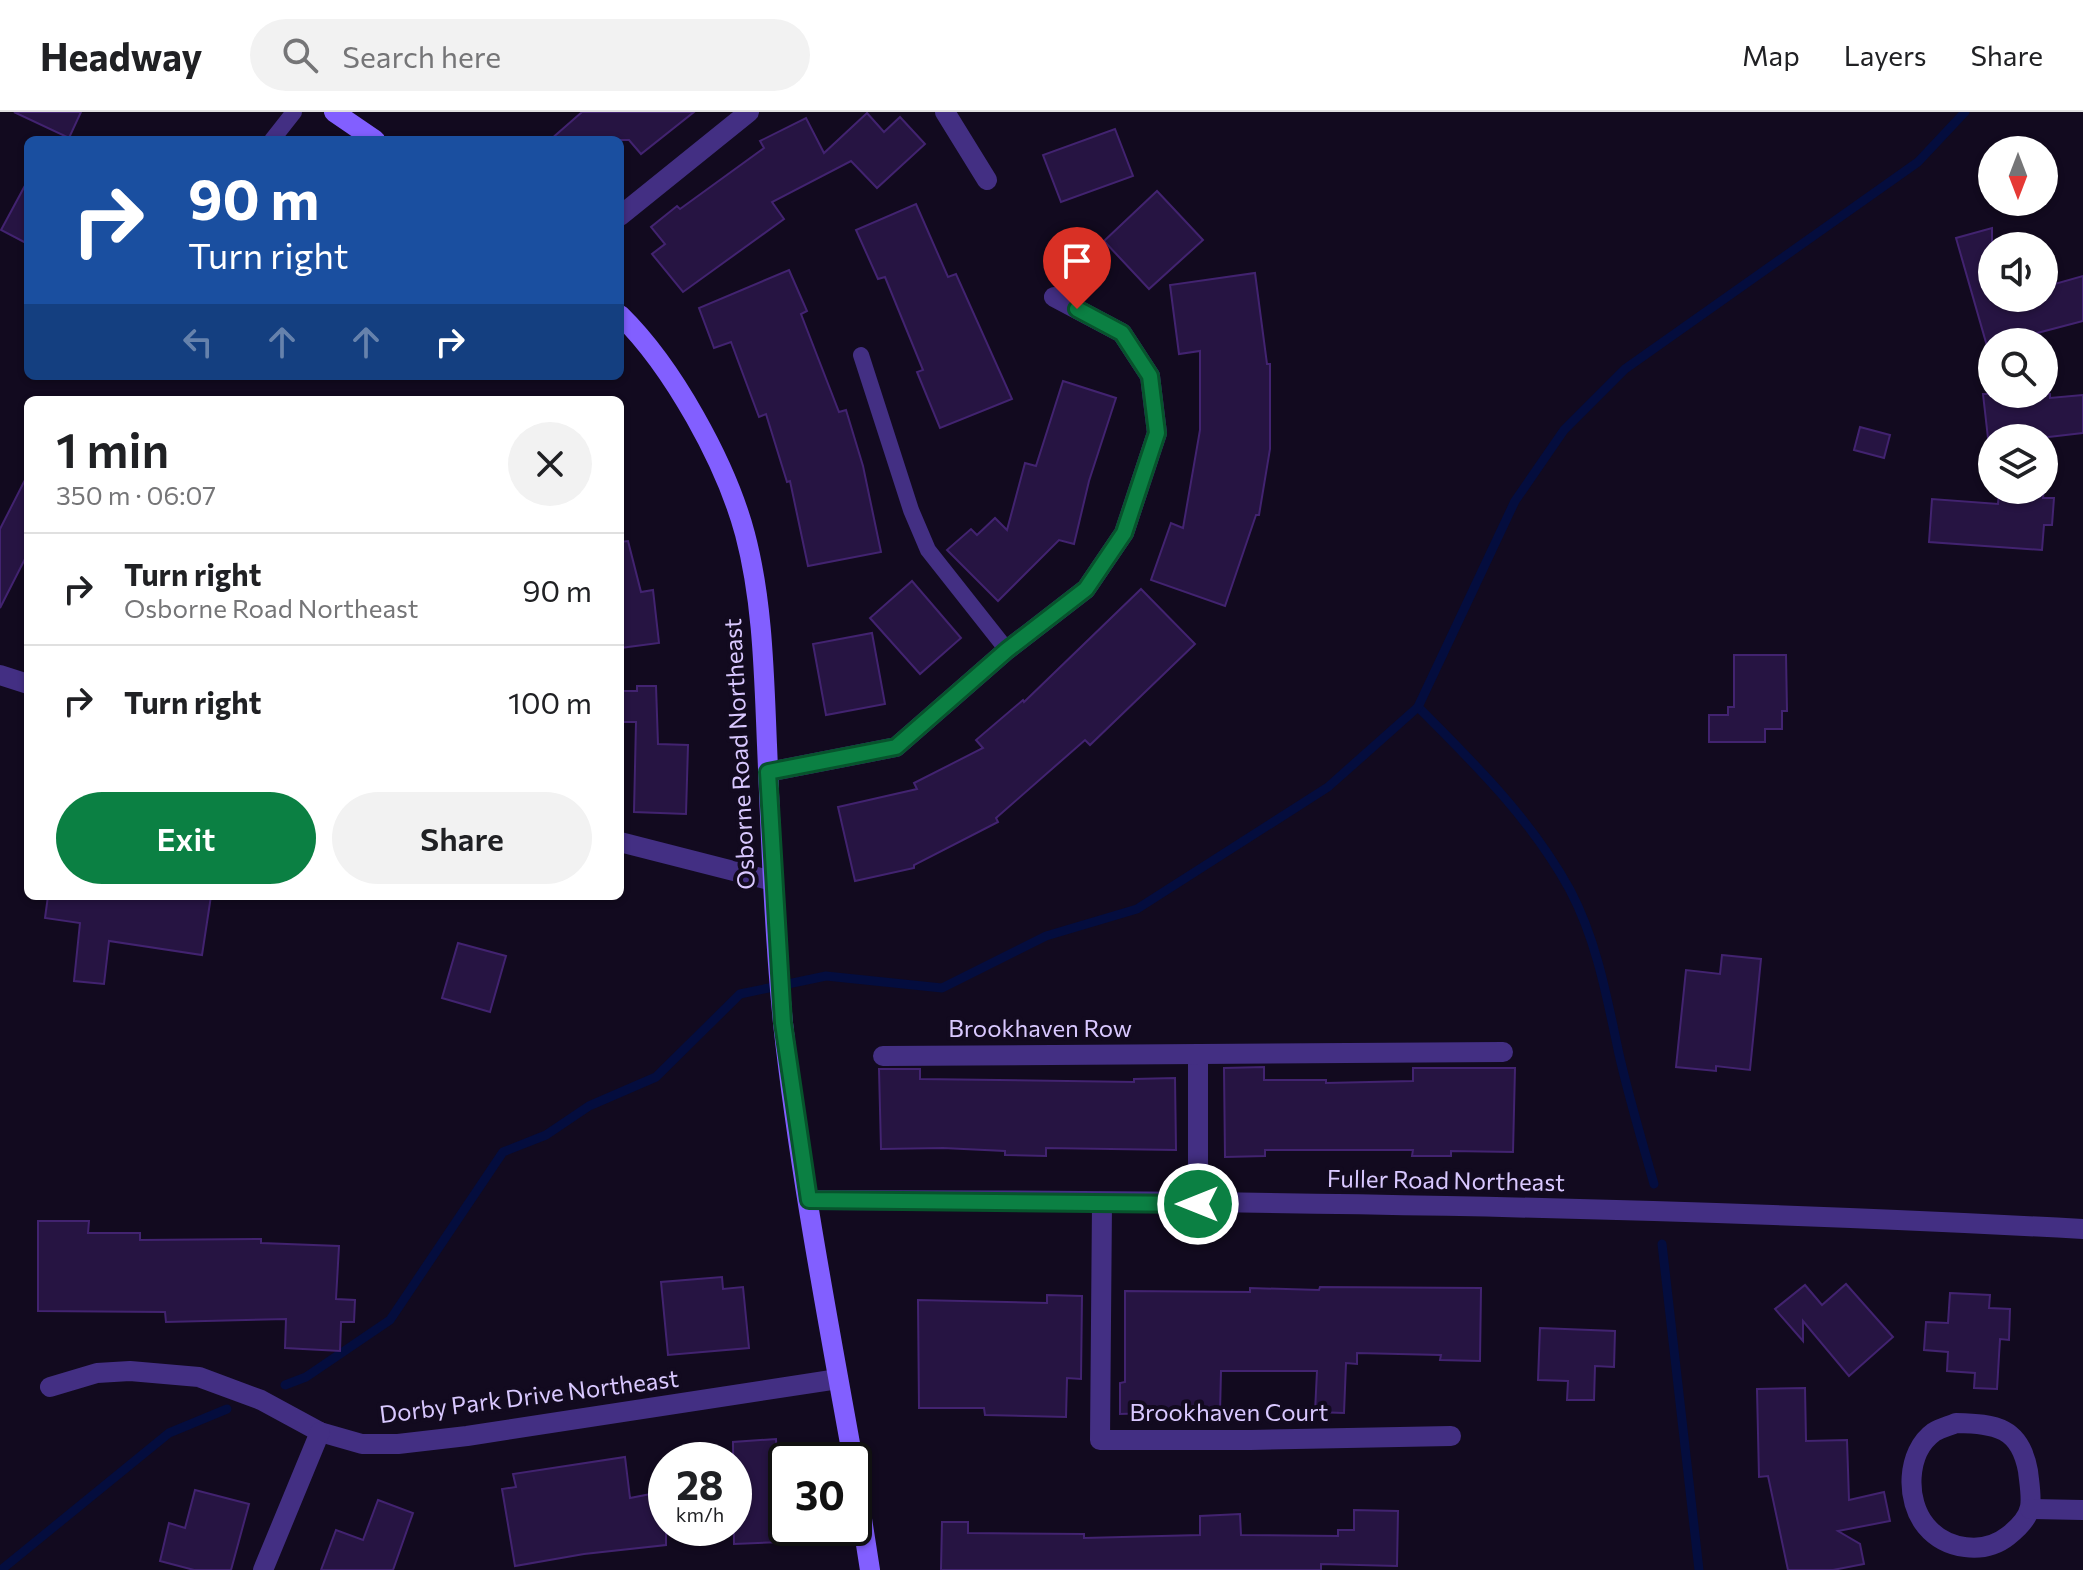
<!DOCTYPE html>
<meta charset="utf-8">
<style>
body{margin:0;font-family:Commissioner,sans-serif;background:#f2f2f2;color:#202124;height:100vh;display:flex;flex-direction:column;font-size:30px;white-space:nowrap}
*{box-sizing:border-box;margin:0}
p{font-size:26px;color:#757577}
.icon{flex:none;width:44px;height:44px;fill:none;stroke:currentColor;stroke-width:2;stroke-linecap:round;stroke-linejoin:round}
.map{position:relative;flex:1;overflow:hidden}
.panel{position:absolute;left:24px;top:284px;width:600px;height:504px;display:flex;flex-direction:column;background:#fff;border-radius:12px;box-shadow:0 2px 6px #0004}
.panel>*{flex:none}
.guide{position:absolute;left:24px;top:24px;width:600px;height:244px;border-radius:12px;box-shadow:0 2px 6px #0004;background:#1a4fa0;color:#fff;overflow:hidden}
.needle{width:52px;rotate:180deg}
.buttons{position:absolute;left:1978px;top:24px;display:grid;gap:16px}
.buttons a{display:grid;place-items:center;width:80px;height:80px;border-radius:50%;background:#fff;box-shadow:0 2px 6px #0004;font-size:40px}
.speed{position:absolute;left:648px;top:1330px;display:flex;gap:16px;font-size:40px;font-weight:700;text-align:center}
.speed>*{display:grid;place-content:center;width:104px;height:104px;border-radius:50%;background:#fff;box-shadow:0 2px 6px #0004;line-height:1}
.speed small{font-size:20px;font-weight:400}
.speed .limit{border:4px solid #111;border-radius:12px;background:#fff;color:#111}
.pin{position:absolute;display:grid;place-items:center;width:68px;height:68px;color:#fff;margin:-82px -34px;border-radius:50% 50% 50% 0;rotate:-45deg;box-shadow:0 0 8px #0007}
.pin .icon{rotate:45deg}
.me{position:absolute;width:88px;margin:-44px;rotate:270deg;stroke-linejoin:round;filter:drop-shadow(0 0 6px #0008)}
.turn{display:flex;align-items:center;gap:28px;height:168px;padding:0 32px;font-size:36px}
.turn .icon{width:104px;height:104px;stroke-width:2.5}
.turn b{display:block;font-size:56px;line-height:68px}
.lanes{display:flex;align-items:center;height:76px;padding:0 32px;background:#0003;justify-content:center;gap:40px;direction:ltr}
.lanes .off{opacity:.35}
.round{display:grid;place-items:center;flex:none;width:84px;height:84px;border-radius:42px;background:#f2f2f2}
.overview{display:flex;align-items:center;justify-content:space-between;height:136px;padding:0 32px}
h1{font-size:48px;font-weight:600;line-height:60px}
.button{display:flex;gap:16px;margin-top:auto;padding:16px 32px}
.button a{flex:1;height:92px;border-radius:48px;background:#0b8043;color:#fff;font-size:32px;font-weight:600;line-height:92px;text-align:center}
.button a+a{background:#f2f2f2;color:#202124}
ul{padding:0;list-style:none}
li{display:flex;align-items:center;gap:24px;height:112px;padding:0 32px;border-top:2px solid #e0e0e0}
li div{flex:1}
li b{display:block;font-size:30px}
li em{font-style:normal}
header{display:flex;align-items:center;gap:48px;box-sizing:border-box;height:112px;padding:0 40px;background:#fff;border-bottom:2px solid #e0e0e0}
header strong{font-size:38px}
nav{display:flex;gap:44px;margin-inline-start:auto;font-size:28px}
.search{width:560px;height:72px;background:#f2f2f2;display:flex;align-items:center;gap:20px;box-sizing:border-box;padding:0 28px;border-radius:44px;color:#757577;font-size:30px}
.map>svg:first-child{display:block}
</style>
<header>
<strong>Headway</strong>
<div class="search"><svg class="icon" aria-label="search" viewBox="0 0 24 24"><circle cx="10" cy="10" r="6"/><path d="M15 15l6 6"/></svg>Search here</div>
<nav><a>Map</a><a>Layers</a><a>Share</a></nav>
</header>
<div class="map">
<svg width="2083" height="1458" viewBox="0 0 2083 1458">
<rect width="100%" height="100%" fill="#120a1f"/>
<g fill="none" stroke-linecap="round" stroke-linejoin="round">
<g stroke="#040d3e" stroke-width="9">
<path d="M1418,595C1475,652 1531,707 1570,778C1597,829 1607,886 1619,942C1629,986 1642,1029 1654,1072"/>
<polyline points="1662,1132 1699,1458"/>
<polyline points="285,1273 306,1265 390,1208 503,1040 546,1023 589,994 656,965 740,882 826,864 942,876 1046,824 1137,797 1328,675 1418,595 1515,389 1564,318 1625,257 1918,50 1965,0"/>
<polyline points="1,1458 169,1321 227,1297"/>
</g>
</g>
<g fill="#261442" stroke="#422370" stroke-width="2">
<polygon points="14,0 81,0 69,26"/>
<polygon points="582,0 694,0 641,42 629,28 550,28"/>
<polygon points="867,1 884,20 900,5 925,32 877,76 851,49 772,90 784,107 683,180 652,142 665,132 651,115 677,94 680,97 764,36 760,29 806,6 824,41"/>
<polygon points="1115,17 1133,64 1061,90 1043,43"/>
<polygon points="28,68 28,132 1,118"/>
<polygon points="1157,79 1203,128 1149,177 1104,129"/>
<polygon points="916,92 948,165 956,162 1012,287 940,316 917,260 923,258 885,165 878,167 856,118"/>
<polygon points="1992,116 1992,186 2044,186 2044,175 2083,164 2083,209 2003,230 1992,230 1992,233 1987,234 1956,126"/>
<polygon points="789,158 807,199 801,202 839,300 846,298 863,354 881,440 808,454 790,369 787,370 766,302 759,305 731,230 714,236 699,196"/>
<polygon points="1255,161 1267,252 1270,252 1270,337 1259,403 1256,403 1225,494 1151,468 1171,411 1183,416 1200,318 1200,239 1179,242 1170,173"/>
<polygon points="1063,269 1116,286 1089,369 1074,432 1059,428 998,489 947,438 971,417 977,423 995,406 1007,418 1025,351 1036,354"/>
<polygon points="1983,282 2050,282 2050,286 2083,283 2083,321 2040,326 1988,326"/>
<polygon points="1860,315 1890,323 1884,346 1854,338"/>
<polygon points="28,362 28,441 0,496 0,417"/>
<polygon points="1999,378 2044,378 2043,386 2054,386 2052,413 2044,413 2042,438 1929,430 1932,387 1998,392"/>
<polygon points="628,429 641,480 653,478 659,531 620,536 620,430"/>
<polygon points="912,469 961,526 920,562 870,506"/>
<polygon points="1141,477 1195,532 1090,633 1085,628 996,706 998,710 914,753 914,756 855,769 838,695 917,677 914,671 983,636 976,628 1023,588 1024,590"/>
<polygon points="872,521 885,592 826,603 813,532"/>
<polygon points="1734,543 1786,543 1787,599 1782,599 1782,617 1765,617 1765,630 1709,630 1709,603 1728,603 1728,595 1734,595"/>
<polygon points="637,574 656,574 658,632 688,633 686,702 634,700 636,610 622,610 621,579 637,579"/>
<polygon points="48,784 211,784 202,843 109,829 104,872 74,869 80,811 45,806"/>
<polygon points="458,831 506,844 490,900 442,886"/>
<polygon points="1722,843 1761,847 1750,958 1716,954 1716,959 1676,955 1686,858 1720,862"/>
<polygon points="1264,955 1264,968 1326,968 1326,971 1413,969 1413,956 1515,956 1513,1040 1451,1039 1451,1044 1412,1044 1413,1038 1265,1038 1265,1044 1225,1045 1224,956"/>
<polygon points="879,957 920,957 920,967 1134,970 1134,967 1175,966 1176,1038 1046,1036 1046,1044 1005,1043 1005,1039 943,1036 881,1037"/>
<polygon points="38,1109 89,1109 88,1121 140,1121 140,1128 261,1127 261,1131 339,1134 336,1187 355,1188 354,1210 341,1210 340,1239 285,1236 286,1207 166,1210 165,1200 38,1199"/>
<polygon points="722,1165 723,1177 743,1175 749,1236 668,1243 661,1170"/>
<polygon points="1846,1172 1893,1225 1849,1264 1803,1209 1803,1229 1775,1197 1805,1173 1822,1193"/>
<polygon points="1320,1175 1481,1176 1480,1249 1440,1248 1441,1243 1357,1241 1357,1252 1346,1251 1344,1301 1315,1300 1317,1259 1221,1259 1220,1301 1151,1299 1151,1301 1120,1302 1120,1271 1125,1270 1125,1179 1250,1180 1250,1176 1319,1178"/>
<polygon points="1950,1181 1990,1183 1989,1196 2010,1197 2009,1228 2000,1227 1997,1277 1974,1276 1975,1261 1947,1259 1948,1240 1924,1238 1926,1210 1948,1211"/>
<polygon points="1047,1183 1082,1184 1081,1267 1067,1266 1066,1305 985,1303 984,1296 919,1296 918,1188 1047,1191"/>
<polygon points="1540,1216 1615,1219 1614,1255 1595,1254 1594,1288 1567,1288 1568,1269 1538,1268"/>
<polygon points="1805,1276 1806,1329 1847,1328 1849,1388 1884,1380 1890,1409 1838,1419 1860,1432 1864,1452 1833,1458 1788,1458 1768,1364 1759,1365 1757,1277"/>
<polygon points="776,1327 781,1430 734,1432 733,1330"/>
<polygon points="625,1345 630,1386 666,1379 666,1433 584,1442 515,1454 502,1377 516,1375 513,1362"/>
<polygon points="195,1378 249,1392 231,1458 194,1458 160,1449 169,1411 185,1416"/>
<polygon points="378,1388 413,1401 393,1458 321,1458 336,1418 363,1428"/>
<polygon points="1354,1398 1398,1399 1397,1454 1321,1452 1321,1458 941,1458 942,1410 968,1410 968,1421 1084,1422 1084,1426 1200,1423 1200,1404 1240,1402 1241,1423 1338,1424 1338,1418 1354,1418"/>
</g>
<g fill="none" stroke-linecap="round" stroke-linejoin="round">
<g stroke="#432f83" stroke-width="16">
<polyline points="272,28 294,0"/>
<polyline points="861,243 911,398 928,438 1007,538"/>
</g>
<g stroke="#432f83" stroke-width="20">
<polyline points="945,0 987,68"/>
<polyline points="620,104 749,0"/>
<polyline points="0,563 28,572"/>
<polyline points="768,660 896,635 1007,538 1086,477 1124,421 1157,321 1150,264 1122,221 1054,185"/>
<polyline points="620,730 773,769"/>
<polyline points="1198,942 1198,1092"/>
<polyline points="883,944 1503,940"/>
<path d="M809,1088C1234,1088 1659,1094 2083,1117"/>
<polyline points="1102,1091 1100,1328 1251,1328 1451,1324"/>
<polyline points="50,1275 97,1261 130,1259 199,1265 261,1288 320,1320 362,1332 398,1332 467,1324 838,1267"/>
<path d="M1956,1311C1996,1312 2020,1315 2028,1359C2029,1369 2032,1385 2030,1395C2028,1406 2017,1417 2008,1424C1984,1443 1946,1438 1926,1414C1905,1389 1906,1340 1934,1320C1940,1316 1949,1314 1956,1311Z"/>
<polyline points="2030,1397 2083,1398"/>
<polyline points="263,1458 320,1320"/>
</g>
<g stroke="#825fff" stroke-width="20">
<polyline points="334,0 375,28"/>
<path d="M620,203C673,255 726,351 745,422C763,490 764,563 767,633C771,726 774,819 783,911C799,1057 827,1203 853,1348"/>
<polyline points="854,1356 870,1458"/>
</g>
</g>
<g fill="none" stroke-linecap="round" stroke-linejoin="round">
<defs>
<polyline id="route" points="1077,197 1122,221 1150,264 1157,321 1124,421 1086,477 1007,538 896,635 768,660 783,911 809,1088 1198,1092"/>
</defs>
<use href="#route" stroke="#07532c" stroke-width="20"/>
<use href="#route" stroke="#0b8043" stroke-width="14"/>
</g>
<g text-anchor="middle" stroke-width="8" stroke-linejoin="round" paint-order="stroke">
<g font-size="24" fill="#d9c8ff" stroke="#120a1f">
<text transform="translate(740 642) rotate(-93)" y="8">Osborne Road Northeast</text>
<text x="1040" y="925">Brookhaven Row</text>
<text transform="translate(1446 1069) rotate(1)" y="8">Fuller Road Northeast</text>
<text transform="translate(529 1285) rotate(-7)" y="8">Dorby Park Drive Northeast</text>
<text x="1229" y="1309">Brookhaven Court</text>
</g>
</g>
</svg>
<div class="buttons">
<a><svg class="needle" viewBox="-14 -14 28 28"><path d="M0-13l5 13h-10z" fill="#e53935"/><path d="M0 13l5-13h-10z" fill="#757577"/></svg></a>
<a><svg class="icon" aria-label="sound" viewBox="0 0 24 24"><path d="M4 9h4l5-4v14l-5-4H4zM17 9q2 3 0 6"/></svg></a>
<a><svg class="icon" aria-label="search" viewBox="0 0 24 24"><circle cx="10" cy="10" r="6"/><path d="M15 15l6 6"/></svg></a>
<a><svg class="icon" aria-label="layers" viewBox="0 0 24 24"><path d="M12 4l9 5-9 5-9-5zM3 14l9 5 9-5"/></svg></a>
</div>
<div class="speed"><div>28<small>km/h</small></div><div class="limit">30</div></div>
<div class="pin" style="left:1077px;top:197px;background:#d93025"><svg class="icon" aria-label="arrive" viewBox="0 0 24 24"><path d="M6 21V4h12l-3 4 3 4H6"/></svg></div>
<svg class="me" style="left:1198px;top:1092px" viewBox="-20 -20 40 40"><circle r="17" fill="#0b8043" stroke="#fff" stroke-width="3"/><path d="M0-11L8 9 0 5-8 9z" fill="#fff"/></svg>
<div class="guide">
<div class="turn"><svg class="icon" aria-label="right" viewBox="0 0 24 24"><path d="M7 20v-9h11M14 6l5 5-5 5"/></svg><div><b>90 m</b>Turn right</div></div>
<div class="lanes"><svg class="icon off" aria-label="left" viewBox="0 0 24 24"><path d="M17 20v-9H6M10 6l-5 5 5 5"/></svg><svg class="icon off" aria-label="ahead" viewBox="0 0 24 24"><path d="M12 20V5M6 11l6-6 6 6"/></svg><svg class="icon off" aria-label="ahead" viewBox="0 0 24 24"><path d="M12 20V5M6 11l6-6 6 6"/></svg><svg class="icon" aria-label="right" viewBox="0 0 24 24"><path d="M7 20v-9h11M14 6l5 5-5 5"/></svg></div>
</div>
<section class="panel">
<div class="overview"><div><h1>1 min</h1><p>350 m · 06:07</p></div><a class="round"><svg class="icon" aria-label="close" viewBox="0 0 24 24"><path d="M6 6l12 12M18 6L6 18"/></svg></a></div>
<ul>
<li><svg class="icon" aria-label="right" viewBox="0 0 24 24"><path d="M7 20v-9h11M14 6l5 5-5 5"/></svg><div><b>Turn right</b><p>Osborne Road Northeast</p></div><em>90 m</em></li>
<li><svg class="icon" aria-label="right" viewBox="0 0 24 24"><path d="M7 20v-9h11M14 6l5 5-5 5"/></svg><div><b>Turn right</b></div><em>100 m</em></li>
</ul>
<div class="button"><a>Exit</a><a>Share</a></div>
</section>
</div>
